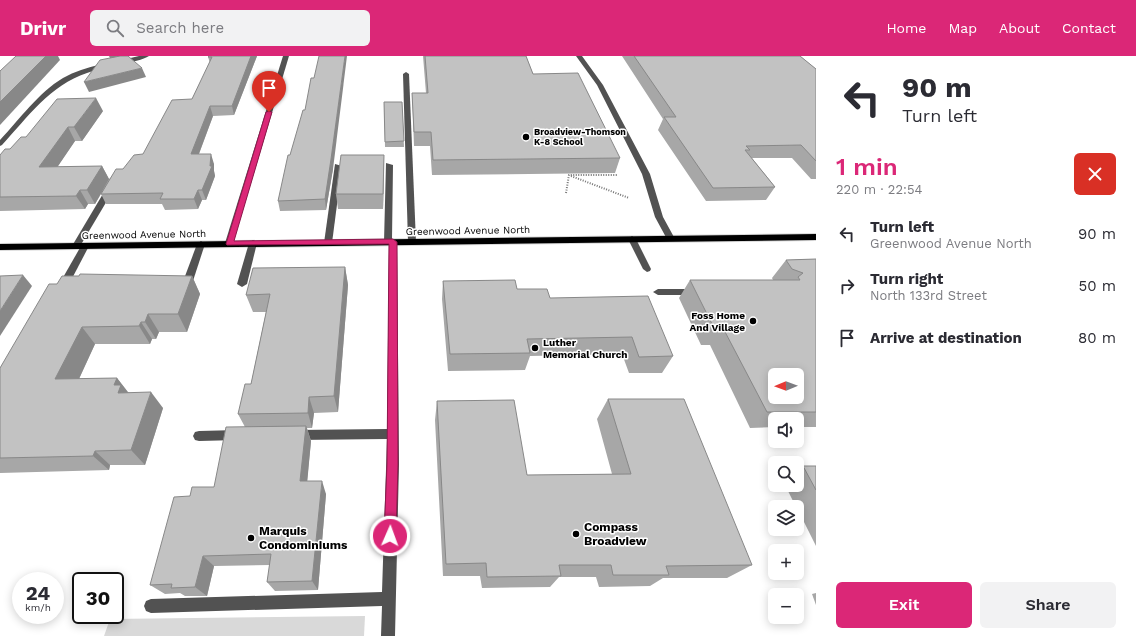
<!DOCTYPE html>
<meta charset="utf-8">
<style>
body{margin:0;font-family:"Work Sans",sans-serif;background:#f2f2f3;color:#2b2b33;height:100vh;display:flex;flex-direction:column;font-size:15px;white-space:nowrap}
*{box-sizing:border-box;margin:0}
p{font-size:13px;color:#7c7c81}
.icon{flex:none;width:22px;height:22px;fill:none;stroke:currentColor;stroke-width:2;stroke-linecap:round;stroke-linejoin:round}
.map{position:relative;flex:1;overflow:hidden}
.details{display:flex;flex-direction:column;background:#fff;width:320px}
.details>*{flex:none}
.hud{background:#fff;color:#2b2b33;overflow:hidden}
.needle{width:26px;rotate:269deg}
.tools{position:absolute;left:768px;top:312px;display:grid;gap:8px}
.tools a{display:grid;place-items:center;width:36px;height:36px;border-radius:6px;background:#fff;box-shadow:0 2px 10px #0003;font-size:20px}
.speed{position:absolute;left:12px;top:516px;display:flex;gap:8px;font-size:20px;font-weight:700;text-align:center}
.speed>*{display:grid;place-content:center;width:52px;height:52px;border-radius:50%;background:#fff;box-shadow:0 2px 10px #0003;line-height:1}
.speed small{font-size:10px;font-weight:400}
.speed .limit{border:2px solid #111;border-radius:6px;background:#fff;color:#111}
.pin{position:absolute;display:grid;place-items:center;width:34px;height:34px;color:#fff;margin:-41px -17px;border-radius:50% 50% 50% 0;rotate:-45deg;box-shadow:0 0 4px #0007}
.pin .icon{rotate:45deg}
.me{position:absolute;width:44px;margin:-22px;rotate:2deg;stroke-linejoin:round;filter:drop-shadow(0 0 3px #0008)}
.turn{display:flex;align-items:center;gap:14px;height:84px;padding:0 20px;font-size:18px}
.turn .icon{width:52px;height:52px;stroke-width:2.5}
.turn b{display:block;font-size:28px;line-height:34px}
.round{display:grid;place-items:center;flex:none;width:42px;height:42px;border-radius:6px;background:#f2f2f3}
.overview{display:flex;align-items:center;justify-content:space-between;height:68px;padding:0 20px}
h1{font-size:24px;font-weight:600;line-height:30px;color:#db2777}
.action{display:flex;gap:8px;margin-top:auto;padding:8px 20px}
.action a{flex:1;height:46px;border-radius:6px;background:#db2777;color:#fff;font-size:16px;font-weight:600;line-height:46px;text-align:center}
.action a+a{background:#f2f2f3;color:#2b2b33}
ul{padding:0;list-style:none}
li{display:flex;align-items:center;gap:12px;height:52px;padding:0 20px}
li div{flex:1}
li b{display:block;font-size:15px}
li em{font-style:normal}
header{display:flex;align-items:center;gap:24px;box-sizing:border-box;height:56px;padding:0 20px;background:#db2777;color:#fff}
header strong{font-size:19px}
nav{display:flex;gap:22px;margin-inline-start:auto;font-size:14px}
.search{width:280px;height:36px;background:#f2f2f3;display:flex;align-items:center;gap:10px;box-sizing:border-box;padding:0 14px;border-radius:6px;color:#7c7c81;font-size:15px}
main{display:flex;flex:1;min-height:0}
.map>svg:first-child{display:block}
</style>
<header>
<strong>Drivr</strong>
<div class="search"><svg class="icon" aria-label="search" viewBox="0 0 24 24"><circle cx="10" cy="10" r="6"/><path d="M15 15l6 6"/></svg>Search here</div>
<nav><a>Home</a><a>Map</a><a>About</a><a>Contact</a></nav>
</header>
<main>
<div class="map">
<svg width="816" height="580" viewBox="0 0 816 580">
<rect width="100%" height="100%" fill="#fff"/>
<polygon fill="#d9d9d9" points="365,560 364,580 104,580 110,563"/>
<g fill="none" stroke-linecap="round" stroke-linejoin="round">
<defs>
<polygon id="major" points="816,178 816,184 0,194 0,188"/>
</defs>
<use href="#major" stroke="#dbdbdb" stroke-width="2"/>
<g stroke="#747474" stroke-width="2" stroke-dasharray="1 1.5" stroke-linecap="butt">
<polyline points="571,120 629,142"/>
<polyline points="566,137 569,119 618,119"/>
</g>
<g fill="#525252" fill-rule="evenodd">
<path d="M139,0H149C138,7 102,11 87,17C50,29 28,61 2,89L0,90V84C20,63 38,37 63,22C86,9 114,6 139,0Z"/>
<polygon points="283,0 289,0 233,187 229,190 226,189 225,187"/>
<polygon points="576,0 582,0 603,29 650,118 663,161 675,183 674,185 668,185 655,161 642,118 597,29"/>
<polygon points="406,16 409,18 416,186 412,189 408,186 403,18"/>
<polygon points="386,107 393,109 392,183 397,186 399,408 395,580 381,580 382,550 151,557 146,555 144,550 146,545 151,543 382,536 387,383 296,384 292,383 290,379 292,375 296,374 387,373 389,189 384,186"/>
<polygon points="335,108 342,110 332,187 328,190 324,187"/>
<polygon points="107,131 110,131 114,133 79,192 73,192 72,190"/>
<polygon points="632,180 636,183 651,213 650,215 647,216 643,213 628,183"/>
<polygon points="253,184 257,187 247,228 242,231 237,228 249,187"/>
<polygon points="201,185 205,188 191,231 186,234 183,233 181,231 197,188"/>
<polygon points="85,187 89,190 67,232 62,235 59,234 57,232 81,190"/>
<polygon points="658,233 696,233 701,236 696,239 658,239 653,236"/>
<polygon points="238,374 242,375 244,379 242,383 238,384 199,385 195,384 193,380 195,376 199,375"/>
</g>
<use href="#major" fill="#000" fill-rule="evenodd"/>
</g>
<g fill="#a7a7a7">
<polygon points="257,0 234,59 213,60 199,98 214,108 214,115 215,120 206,144 202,144 198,153 165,154 162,148 106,148 101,138 95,148 88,148 85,153 0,155 0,99 10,93 26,81 103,55 82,85 75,85 57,111 102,110 109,123 143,98 192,43 210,7 208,1"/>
<polygon points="423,0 526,0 533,18 620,102 615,117 432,119 430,90 414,90 412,37 426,37"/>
<polygon points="622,0 800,0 816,13 816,123 811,123 792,102 752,102 775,131 766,144 706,145 658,74 663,63"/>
<polygon points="384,46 402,46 404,91 385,91"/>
<polygon points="290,99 333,113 326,154 280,155 278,145"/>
<polygon points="384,99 384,113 383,153 338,153 336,138"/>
<polygon points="816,203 816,371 797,371 797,363 775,363 775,371 750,372 710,289 701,289 679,242 690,224 773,224 772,222 786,204"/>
<polygon points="345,211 348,229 338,356 314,357 312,372 307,372 311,385 307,425 326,438 318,534 275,535 267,526 270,509 214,510 207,540 185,540 180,537 165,538 150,529 190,440 214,431 245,371 238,358 251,328 266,256 253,256 246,239"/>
<polygon points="192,220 200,238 187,276 159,276 156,283 152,283 150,288 95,288 79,323 117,322 128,336 163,352 145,409 110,409 109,414 0,417 0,312 57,228"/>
<polygon points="443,225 517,233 550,242 673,300 662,317 629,317 622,298 530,300 525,314 448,315 442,243"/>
<polygon points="608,343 752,509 727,522 663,522 650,530 599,531 596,521 559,521 550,531 482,532 480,520 443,520 435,364 437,345 527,419 612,418 597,363"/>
<polygon points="803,410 816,410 816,490 797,452 797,451 796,451 785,429 797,429 797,414"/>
<polygon points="816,537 816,549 812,538"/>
</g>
<g fill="#888">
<polygon points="46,0 58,0 60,4 0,69 0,46"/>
<polygon points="109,0 123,0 111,4"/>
<polygon points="251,0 257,0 234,59 232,50"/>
<polygon points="345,0 347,0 333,113 326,154 325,143"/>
<polygon points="142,12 146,21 89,36 84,26"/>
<polygon points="96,42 103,55 82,85 74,71"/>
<polygon points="210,50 213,60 195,108 191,98"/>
<polygon points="68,71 75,85 48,125 39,111"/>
<polygon points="211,98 214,108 214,115 215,120 206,144 202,134"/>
<polygon points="384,99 384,113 383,153 383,138"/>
<polygon points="102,110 109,123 95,148 87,134"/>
<polygon points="80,134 88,148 85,153 76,140"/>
<polygon points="198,134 202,144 198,153 194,143"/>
<polygon points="345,211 348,229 338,356 334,340"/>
<polygon points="23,219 32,230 0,280 0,255"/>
<polygon points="192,220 200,238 187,276 178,258"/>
<polygon points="148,258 159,276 156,283 145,266"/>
<polygon points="141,266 152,283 150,288 139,270"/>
<polygon points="82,271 95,288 71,340 55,323"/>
<polygon points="117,322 130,339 118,337 114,329"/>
<polygon points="151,336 163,352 145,409 131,394"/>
<polygon points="309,341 314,357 312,372 308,357"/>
<polygon points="306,370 311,385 306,439 300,425"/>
<polygon points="95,395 110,409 109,414 93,400"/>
<polygon points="322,425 326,438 318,534 312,525"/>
<polygon points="203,500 214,510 207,540 195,531"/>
</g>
<g fill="#c2c2c2" stroke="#888" fill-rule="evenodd">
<polygon points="16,0 46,0 0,46 0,15"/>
<polygon points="120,0 128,0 142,12 84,26 100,4"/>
<polygon points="209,0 251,0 232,50 210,50 191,98 211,98 210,110 212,110 202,134 198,134 194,143 160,143 163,137 101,138 116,113 123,113 134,99 143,98 172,44 192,43 212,1 208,1"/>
<polygon points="319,0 345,0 331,103 325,143 278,145 288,99 290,99 303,54 305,54 311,22 314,22"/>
<polygon points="425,0 526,0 533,18 578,17 620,102 433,104 431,76 414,76 412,37 428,37"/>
<polygon points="634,0 800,0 816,13 816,105 801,89 746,90 750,94 745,94 775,131 713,132 664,61 676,61"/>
<polygon points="96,42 74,71 68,71 39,111 102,110 87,134 80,134 76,140 0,141 0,99 5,93 10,93 21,81 26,81 57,43"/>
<polygon points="384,46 402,46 404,85 385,86"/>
<polygon points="341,99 384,99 383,138 336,138"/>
<path d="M816,203V356H767L723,272H714L690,224H800L798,221L803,217L792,213L786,204ZM775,319H797V341H775Z"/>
<polygon points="345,211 334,340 309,341 308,357 238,358 245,328 251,328 270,238 246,239 253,212"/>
<polygon points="80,218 192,220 178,258 148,258 145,266 141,266 139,270 82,271 55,323 117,322 114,329 121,329 118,337 151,336 131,394 95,395 93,400 0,402 0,312 49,228 57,228 62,220 79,220"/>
<polygon points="23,219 0,255 0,220"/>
<polygon points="515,224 517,233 547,233 550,242 648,240 673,300 639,301 632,281 527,283 530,297 450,298 443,225"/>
<polygon points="608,343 684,343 752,509 666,510 669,519 613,519 611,509 559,509 561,520 487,521 486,507 446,508 437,345 514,344 527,419 631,418"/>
<polygon points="306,370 300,425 322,425 312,525 267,526 271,498 203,500 195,531 171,532 172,528 150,529 174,441 190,440 192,431 214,431 226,371"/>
<polygon points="803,410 816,410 816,434"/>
</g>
<polygon fill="#db2777" stroke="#8e194d" points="269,55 272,56 234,185 393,183 397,186 398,408 396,480 394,484 390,486 386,484 384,480 387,408 389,188 227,189 226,188 266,56"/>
<g fill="#000" stroke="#fff" stroke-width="1.5">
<circle cx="526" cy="81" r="4"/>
<circle cx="753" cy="265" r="4"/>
<circle cx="535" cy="292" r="4"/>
<circle cx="576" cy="478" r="4"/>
<circle cx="251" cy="482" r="4"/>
</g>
<g text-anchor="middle" stroke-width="3" stroke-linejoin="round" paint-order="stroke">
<g font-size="9" font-weight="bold" fill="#000" stroke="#fff" text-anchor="start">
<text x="534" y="79">Broadview-Thomson<tspan x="534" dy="10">K-8 School</tspan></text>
</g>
<g font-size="10" fill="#000" stroke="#fff">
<text transform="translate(468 174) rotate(-1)" y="4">Greenwood Avenue North</text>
<text transform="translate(144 178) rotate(-1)" y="4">Greenwood Avenue North</text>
</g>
<g font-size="10" font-weight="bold" fill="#000" stroke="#fff" text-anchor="end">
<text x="745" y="263">Foss Home<tspan x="745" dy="12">And Village</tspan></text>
<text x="543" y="290" text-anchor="start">Luther<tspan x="543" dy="12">Memorial Church</tspan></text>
</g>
<g font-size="12" font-weight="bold" fill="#000" stroke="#fff" text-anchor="start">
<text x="584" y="475">Compass<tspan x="584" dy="14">Broadview</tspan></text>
<text x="259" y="479">Marquis<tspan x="259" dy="14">Condominiums</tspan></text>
</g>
</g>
</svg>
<div class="tools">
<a><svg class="needle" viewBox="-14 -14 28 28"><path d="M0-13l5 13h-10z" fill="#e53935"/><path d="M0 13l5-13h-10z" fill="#7c7c81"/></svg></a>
<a><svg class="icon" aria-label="sound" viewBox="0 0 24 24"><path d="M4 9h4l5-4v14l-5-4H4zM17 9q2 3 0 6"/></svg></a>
<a><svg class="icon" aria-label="search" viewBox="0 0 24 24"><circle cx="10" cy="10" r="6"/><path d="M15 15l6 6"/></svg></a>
<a><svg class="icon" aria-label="layers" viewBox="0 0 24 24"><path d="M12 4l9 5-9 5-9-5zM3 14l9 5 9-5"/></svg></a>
<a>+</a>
<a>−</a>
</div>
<div class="speed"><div>24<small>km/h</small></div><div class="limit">30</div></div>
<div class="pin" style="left:269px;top:56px;background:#d93025"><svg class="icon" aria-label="arrive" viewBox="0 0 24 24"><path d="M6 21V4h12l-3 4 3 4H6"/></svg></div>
<svg class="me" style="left:390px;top:480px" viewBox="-20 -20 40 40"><circle r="17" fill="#db2777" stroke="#fff" stroke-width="3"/><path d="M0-11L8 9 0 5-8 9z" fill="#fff"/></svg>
</div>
<section class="details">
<div class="hud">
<div class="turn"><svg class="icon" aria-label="left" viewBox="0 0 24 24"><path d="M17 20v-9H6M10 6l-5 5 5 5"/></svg><div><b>90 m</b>Turn left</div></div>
</div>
<div class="overview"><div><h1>1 min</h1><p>220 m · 22:54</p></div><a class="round" style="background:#d93025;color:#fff"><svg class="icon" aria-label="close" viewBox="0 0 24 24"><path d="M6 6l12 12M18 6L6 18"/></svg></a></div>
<ul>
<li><svg class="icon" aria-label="left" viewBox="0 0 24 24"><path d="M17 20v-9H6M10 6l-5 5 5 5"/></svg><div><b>Turn left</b><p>Greenwood Avenue North</p></div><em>90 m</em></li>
<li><svg class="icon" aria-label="right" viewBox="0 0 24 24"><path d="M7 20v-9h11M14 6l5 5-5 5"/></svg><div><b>Turn right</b><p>North 133rd Street</p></div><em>50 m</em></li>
<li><svg class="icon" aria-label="arrive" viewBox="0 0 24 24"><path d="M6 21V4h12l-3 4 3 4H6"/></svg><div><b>Arrive at destination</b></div><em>80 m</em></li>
</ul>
<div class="action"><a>Exit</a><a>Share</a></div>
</section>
</main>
